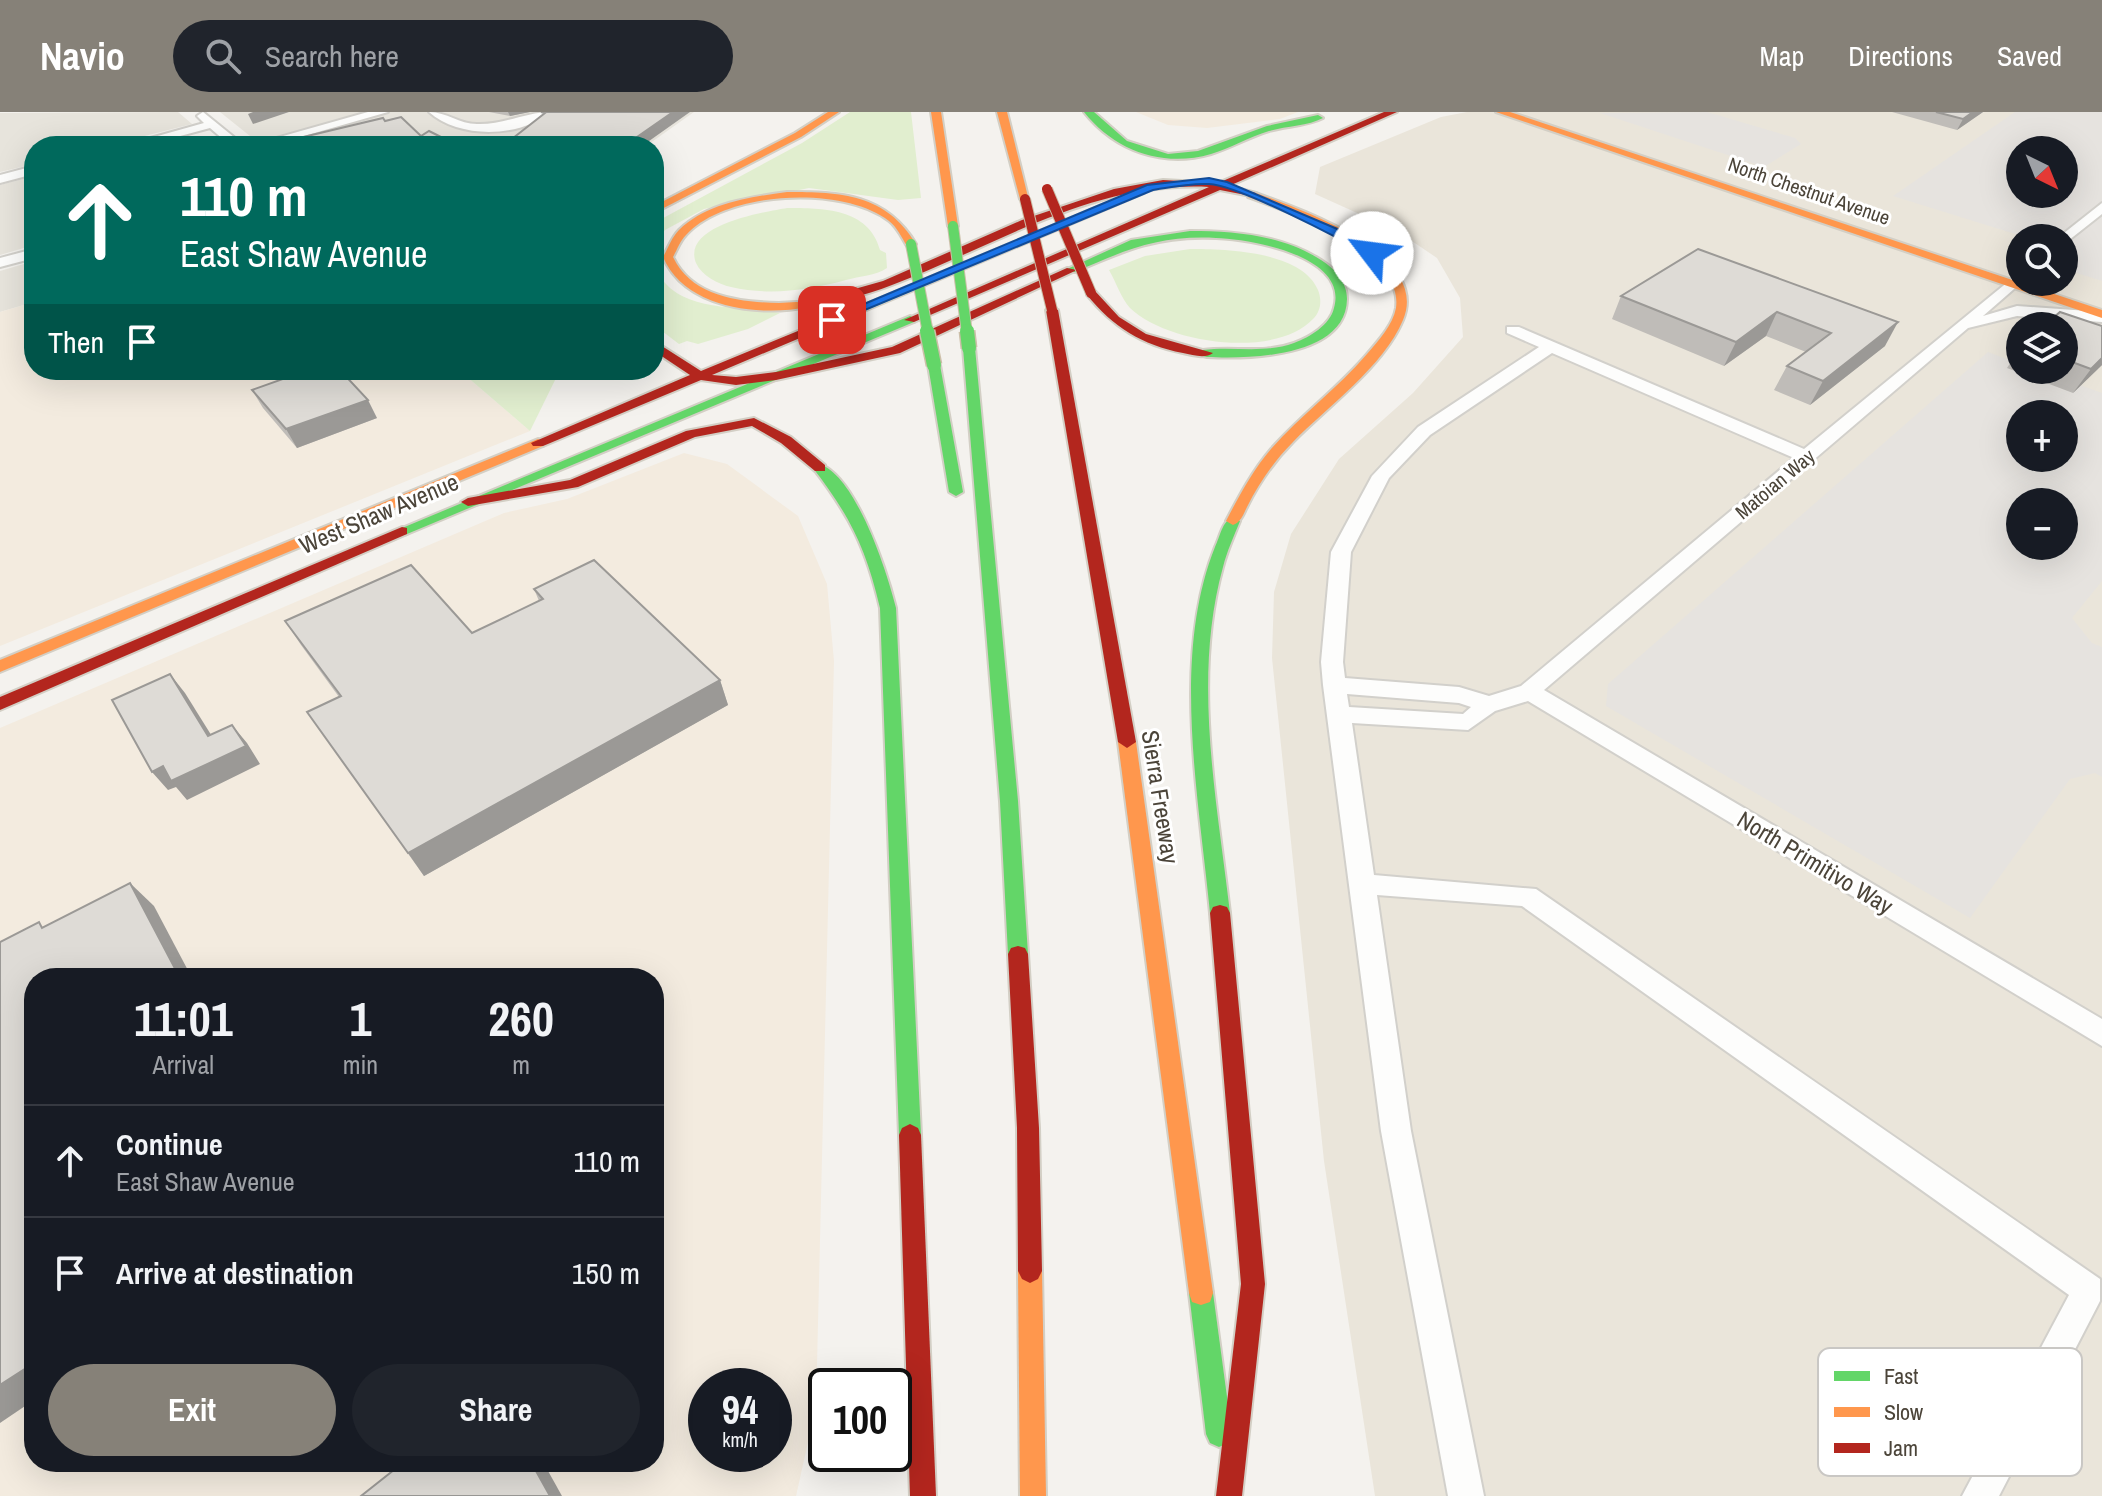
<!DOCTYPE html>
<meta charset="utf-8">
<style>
body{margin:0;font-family:"Archivo Narrow",sans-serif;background:#20242c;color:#f1f3f6;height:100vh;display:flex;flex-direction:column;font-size:30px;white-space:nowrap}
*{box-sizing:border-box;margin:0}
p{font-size:26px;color:#9ea1a6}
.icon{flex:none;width:44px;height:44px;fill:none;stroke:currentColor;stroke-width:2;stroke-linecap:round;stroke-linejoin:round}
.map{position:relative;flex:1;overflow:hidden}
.panel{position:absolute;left:24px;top:856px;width:640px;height:504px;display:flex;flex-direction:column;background:#171b24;border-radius:32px;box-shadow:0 8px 32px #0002}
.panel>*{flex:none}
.guide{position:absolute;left:24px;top:24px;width:640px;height:244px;border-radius:32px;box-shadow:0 8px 32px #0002;background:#00695c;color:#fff;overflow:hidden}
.needle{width:52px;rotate:137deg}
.buttons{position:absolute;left:2006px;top:24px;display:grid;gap:16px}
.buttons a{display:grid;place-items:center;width:72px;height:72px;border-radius:50%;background:#171b24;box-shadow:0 8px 32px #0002;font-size:40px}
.speed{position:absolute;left:688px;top:1256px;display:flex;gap:16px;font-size:40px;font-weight:700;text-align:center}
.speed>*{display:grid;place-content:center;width:104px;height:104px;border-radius:50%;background:#171b24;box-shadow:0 8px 32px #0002;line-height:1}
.speed small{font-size:20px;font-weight:400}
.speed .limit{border:4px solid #111;border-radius:12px;background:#fff;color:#111}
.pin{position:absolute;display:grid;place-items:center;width:68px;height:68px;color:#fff;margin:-34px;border-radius:16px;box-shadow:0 4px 12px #0006}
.me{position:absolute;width:88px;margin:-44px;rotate:300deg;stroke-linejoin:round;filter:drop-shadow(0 0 6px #0008)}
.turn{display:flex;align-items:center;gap:28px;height:168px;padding:0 24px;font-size:36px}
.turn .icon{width:104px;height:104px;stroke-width:2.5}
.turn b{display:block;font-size:56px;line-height:68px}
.then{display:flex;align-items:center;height:76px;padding:0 24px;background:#0003;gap:16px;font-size:30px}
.eta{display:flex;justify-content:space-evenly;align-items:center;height:136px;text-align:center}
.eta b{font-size:48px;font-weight:800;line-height:56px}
.cta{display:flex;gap:16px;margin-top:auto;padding:16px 24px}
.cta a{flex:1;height:92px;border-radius:48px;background:#868178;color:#fff;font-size:32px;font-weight:800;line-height:92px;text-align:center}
.cta a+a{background:#20242c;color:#f1f3f6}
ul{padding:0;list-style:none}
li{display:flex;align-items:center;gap:24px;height:112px;padding:0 24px;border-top:2px solid #363941}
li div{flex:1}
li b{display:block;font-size:30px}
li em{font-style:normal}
header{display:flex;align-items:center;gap:48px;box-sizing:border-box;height:112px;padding:0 40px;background:#868178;color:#fff}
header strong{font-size:38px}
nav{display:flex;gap:44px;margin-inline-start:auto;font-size:28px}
.search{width:560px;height:72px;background:#20242c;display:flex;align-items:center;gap:20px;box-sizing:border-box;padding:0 28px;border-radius:44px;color:#9ea1a6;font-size:30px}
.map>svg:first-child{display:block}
</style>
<header>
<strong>Navio</strong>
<div class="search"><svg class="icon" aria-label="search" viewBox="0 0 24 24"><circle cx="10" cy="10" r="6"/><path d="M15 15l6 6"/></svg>Search here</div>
<nav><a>Map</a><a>Directions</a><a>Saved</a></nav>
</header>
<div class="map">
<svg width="2102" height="1384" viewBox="0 0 2102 1384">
<rect width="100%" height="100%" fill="#f4f2ee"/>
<g fill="#e7e4dc">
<polygon points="178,0 192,12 105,34 34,34 34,52 0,60 0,1"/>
<polygon points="220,0 694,0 646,34 275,34 264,24 250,24"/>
<polygon points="34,64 34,133 0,143 0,73"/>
<polygon points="34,149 34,190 0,200 0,159"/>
</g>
<g fill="#f3ebdf" fill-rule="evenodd">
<polygon points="1136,0 1298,0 1280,7 1207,16 1168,13"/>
<polygon points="34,190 34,258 459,258 530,319 0,534 0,200"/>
<path d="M684,341L727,352L798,404L827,472L834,549L816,1294L796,1384H0V616L504,401L567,387ZM34,866H654V1350H34ZM706,1274H774V1342H706Z"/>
</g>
<path fill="#eae5da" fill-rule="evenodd" d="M1467,0H2102V1384H1375L1324,1049L1272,546L1274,480L1291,422L1339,347L1413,281L1463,225L1460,186L1437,146L1397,119L1315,82L1320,55L1441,5ZM2020,38H2064V82H2020ZM2020,126H2064V170H2020ZM2020,214H2064V258H2020ZM2020,302H2064V346H2020ZM2020,390H2064V434H2020Z"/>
<g fill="#e1eecf">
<polygon points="850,0 911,0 921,86 898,88 809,76 704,97 665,118 654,132 654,111 802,31"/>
<path d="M787,96C822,96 869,96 880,138L886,141L887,156C875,164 860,164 846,168C809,178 770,184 731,175C718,172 702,164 696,151C681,113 765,100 787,96Z"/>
<path d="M1190,137C1225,137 1302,139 1318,178C1322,188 1321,199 1313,207C1276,247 1167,232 1130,196C1121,186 1116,170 1109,158L1145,144Z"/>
<path d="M654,153C674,204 741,192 780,201L748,217L698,232L687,229L679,232L654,213Z"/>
<polygon points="459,258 560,258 530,319"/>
</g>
<g fill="#e6e3df" fill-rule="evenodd">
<polygon points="1707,0 1795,26 1801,32 1764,55 1600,1"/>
<path d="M2015,0H2102V169L2064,157V126H2028L1893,84ZM2020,38H2064V82H2020Z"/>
<path d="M1988,240L2020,252V258H2038L2102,281V469L2072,506L2092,531L2102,535V665L2095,661L2070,667L1970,806L1606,594L1608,572ZM2020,302H2064V346H2020ZM2020,390H2064V434H2020Z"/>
</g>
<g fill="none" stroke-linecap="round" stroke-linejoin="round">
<defs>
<g id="street">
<polygon points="203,0 245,34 231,34 210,16 143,34 122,34 204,11 197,4"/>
<polygon points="368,0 388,0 269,34 248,34"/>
<path d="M429,0C447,0 459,12 477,12C503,13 526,0 551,0C520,26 459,27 429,0Z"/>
<polygon points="34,54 34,62 0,71 0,63"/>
<polygon points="2102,91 2102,102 2064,132 2064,126 2059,125"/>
<polygon points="34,137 34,146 0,155 0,146"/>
<path d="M2020,160L2022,170L1983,204L2017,194L2102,200V210L2017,204L1968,216L1544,578L2102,907V934L1528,589L1495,599L1468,618L1352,611L1374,763L1536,777L2100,1167V1189L1999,1384H1962L2069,1183L1522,794L1377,783L1411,1019L1484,1384H1448L1381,1019L1323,573L1321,550L1331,440L1372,364L1418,315L1539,235L1507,221V215H1519L1804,337ZM1552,241L1794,346L1521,574L1489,584L1459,575L1345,566L1343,550L1351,440L1389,366L1430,323ZM1347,582L1459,591L1471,595L1463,602L1349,595Z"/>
</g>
<g id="fast">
<path d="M1084,0H1094L1127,29L1168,42L1198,39L1267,14L1318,3L1323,6C1308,14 1286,14 1269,19C1249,25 1231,36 1211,42C1163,56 1115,39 1084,0Z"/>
<polygon points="1135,79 1144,81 857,202 847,200"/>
<path d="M1190,119C1234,119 1283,123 1321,148C1335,157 1347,170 1347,187C1346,246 1247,247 1207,245L1203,244V238C1233,234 1264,242 1294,231C1310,225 1330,213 1334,196C1349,144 1251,127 1216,126C1160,123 1125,138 1075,160L1065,158L1131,128Z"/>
<polygon points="910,204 914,206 914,210 407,422 402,423 395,419"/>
<polygon points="969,232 975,236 1018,689 1028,842 1025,848 1018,850 1011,848 1008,842 1000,689 963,236"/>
<polygon points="934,249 940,253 963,380 956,384 949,380 928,253"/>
<path d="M820,352C857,366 887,460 896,496L921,1023L918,1030L910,1034L902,1030L899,1023L880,496C866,436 850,404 813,356Z"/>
<path d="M1233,405L1240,409C1234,424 1227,439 1223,455C1192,567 1217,688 1230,801L1227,807L1220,809L1213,807L1210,801C1199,686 1171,545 1215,435C1220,425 1222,409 1233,405Z"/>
<polygon points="1201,1169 1210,1172 1213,1181 1232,1322 1228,1331 1219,1335 1210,1331 1206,1322 1189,1181 1192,1172"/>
</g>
<g id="slow">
<polygon points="828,0 839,0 801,25 654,101 654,94 795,21"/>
<polygon points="931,0 941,0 958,114 953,117 948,114"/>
<polygon points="997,0 1007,0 1029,89 1020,87"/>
<polygon points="1496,0 1510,0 2102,198 2102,206"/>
<path d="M787,80C841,80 886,82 916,132L907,134C902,126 897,115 889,109C843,73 726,79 686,123C680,129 677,138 673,145C692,185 739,190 779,191C789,191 801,188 810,193L808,195C758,205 685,196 663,145C668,136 672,125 679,118C707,91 750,85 787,80Z"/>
<path d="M1248,81H1256C1300,97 1431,142 1403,208C1384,254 1327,295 1293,330C1274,349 1259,371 1247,395C1243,403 1241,410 1233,413L1226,409C1239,384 1253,358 1271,337C1301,303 1338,276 1367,242C1378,229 1393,213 1396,196C1404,139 1289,100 1248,85Z"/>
<polygon points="538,327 545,331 543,334 0,560 0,548"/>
<polygon points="1127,624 1136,630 1213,1181 1210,1190 1201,1193 1192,1190 1189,1181 1118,630"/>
<polygon points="1030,1147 1038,1151 1042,1159 1046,1384 1020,1384 1018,1159 1022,1151"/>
</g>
<g id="jam">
<path d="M1384,0H1397L1229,74L1256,81V85L1220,78L914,210L904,208L1209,75C1093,69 997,133 892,173C864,184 834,191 804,196L798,193L883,169L1022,108L1114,77L1163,68L1218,71Z"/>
<polygon points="1067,156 1077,158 900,241 776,268 736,273 701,268 543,334 533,334 531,331 690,263 654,239 654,229 701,259 849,198 857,198 857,202 712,263 736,265 776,260 892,235"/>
<path d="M1087,179H1095L1119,205L1146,222L1213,241C1205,247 1193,243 1183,241C1142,233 1113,215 1087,183Z"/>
<polygon points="1052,195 1058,198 1136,630 1127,636 1118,630 1046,198"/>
<polygon points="754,306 791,325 825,353 825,359 815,359 781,331 752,314 695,325 578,375 468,394 461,390 468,386 570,368 686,319"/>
<polygon points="402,415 407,416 407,422 0,598 0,585"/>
<polygon points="1220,793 1227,795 1230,801 1265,1172 1242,1384 1216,1384 1241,1172 1210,801 1213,795"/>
<polygon points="1018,834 1025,836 1028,842 1039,1016 1042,1159 1038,1167 1030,1171 1022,1167 1018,1159 1017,1016 1008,842 1011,836"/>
<polygon points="910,1012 918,1016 921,1023 936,1384 910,1384 899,1023 902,1016"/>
</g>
</defs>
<use href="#street" stroke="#d2d0cb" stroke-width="4"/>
<use href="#fast" stroke="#d3cfc5" stroke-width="4"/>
<use href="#slow" stroke="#d3cfc5" stroke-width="4"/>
<use href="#jam" stroke="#d3cfc5" stroke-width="4"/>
<use href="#street" fill="#fdfdfc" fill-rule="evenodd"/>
<use href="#fast" fill="#63d668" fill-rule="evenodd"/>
<use href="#slow" fill="#ff974d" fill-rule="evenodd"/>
<use href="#jam" fill="#b3261e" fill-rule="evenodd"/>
<defs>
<g id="fast-bridge-far1">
<polyline points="953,114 967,221"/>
<polyline points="911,132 928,221"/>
</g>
<g id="fast-bridge">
<polyline points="927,219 934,253"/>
<polyline points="967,219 969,236"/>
</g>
<g id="jam-bridge">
<polyline points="1047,77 1091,181"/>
<polyline points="1025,87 1052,198"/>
</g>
</defs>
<use href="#fast-bridge-far1" stroke="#ccbfa9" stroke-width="12" stroke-linecap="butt"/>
<use href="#fast-bridge" stroke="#ccbfa9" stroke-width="17" stroke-linecap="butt"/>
<use href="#jam-bridge" stroke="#ccbfa9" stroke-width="12" stroke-linecap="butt"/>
<use href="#fast-bridge-far1" stroke="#63d668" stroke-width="10"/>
<use href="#fast-bridge" stroke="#63d668" stroke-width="14"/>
<use href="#jam-bridge" stroke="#b3261e" stroke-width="10"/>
</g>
<g fill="#bfbcb8">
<polygon points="489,0 530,0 510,4"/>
<polygon points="1892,0 1983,0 1957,18"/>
<polygon points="1698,137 1885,234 1810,293 1774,278 1787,254 1806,240 1766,224 1724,254 1612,207 1621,184"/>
<polygon points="2064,214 2102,253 2073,281 2007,256 2020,236 2020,258 2064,258"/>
<polygon points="252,278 377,306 297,336 263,296"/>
<polygon points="534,477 720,568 728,593 424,764 307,600 339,585 301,533 285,509 472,521 539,489"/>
</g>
<g fill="#9b9996">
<polygon points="253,0 289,0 253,12 248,2"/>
<polygon points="508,0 530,0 510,4"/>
<polygon points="673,0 690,0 642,34 624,34"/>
<polygon points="1973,0 1983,0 1957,18 1963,7"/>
<polygon points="1777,200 1766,224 1724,254 1736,230"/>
<polygon points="1898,210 1885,234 1810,293 1823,269"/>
<polygon points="2102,246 2102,253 2073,281 2091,257"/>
<polygon points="368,288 377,306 297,336 286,317"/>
<polygon points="170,562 185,581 223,642 208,624"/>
<polygon points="720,568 728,593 424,764 408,741"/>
<polygon points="232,613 247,631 260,652 187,688 176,675 168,678 152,660"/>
<polygon points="130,771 154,794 192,866 180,866"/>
<polygon points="34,1251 34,1288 0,1311 0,1273"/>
<polygon points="531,1350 543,1350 562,1384 550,1384"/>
</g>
<g fill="#dedbd6" stroke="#9b9996" stroke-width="2">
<polygon points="541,0 673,0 624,34 503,34 545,1"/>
<polygon points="1936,0 1973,0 1963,7"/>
<polygon points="401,5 421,24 429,19 459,34 309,34 299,26 383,6 385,9"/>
<polygon points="1698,137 1898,210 1823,269 1787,254 1831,221 1777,200 1736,230 1621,184"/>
<polygon points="2060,200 2102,214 2102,246 2091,257 2064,247 2064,214 2044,214"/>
<polygon points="308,258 340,258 368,288 286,317 252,278"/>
<polygon points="594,448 720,568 408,741 307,600 341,584 285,509 411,453 472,521 543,487 534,477"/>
<polygon points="170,562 208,624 232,613 246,634 171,669 163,654 152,660 112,588"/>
<polygon points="130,771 180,866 34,866 34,1251 0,1273 0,830 39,810 42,816"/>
<polygon points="404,1350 531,1350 550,1384 361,1384"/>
</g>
<path fill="#1a73e8" stroke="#114b97" stroke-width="2" d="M1209,66L1227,70L1342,119L1378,141L1368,143C1339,126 1240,74 1209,72C1191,71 1171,75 1153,78L836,210L826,208L1147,73Z"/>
<g text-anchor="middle" stroke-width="6" stroke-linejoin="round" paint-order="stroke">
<g font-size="20" fill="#4b4439" stroke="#fff">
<text transform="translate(1809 79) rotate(19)" y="7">North Chestnut Avenue</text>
<text transform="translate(1775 372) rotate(-40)" y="7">Matoian Way</text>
</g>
<g font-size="24" fill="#4b4439" stroke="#fff">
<text transform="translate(379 402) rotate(-23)" y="8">West Shaw Avenue</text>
<text transform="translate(1160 685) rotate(81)" y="8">Sierra Freeway</text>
<text transform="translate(1815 751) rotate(31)" y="8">North Primitivo Way</text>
</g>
</g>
<rect x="1818" y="1236" width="264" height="128" rx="12" fill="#fff" stroke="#c9c7c4" stroke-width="2"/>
<rect x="1834" y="1259" width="36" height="10" fill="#63d668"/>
<rect x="1834" y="1295" width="36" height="10" fill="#ff974d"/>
<rect x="1834" y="1331" width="36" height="10" fill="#b3261e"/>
<g font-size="22" fill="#4b4439">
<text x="1884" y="1272">Fast</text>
<text x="1884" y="1308">Slow</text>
<text x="1884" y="1344">Jam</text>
</g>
</svg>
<div class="buttons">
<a><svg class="needle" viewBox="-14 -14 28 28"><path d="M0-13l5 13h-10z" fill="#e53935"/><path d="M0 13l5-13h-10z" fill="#9ea1a6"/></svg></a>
<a><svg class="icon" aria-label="search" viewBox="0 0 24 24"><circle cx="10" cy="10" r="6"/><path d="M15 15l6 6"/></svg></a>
<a><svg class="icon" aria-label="layers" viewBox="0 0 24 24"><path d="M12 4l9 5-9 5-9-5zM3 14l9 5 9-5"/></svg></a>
<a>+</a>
<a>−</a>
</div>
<div class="speed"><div>94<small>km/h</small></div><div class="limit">100</div></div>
<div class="pin" style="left:832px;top:208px;background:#d93025"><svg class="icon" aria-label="arrive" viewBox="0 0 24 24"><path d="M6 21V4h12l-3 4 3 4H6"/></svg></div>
<svg class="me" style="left:1372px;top:141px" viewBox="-20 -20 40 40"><circle r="19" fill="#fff"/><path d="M0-13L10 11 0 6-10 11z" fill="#1a73e8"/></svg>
<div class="guide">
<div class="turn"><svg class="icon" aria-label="ahead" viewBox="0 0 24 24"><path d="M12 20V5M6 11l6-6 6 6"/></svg><div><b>110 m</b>East Shaw Avenue</div></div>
<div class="then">Then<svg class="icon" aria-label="arrive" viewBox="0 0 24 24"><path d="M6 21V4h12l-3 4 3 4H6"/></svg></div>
</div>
<section class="panel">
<div class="eta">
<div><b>11:01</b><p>Arrival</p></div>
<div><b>1</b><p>min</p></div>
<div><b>260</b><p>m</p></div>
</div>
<ul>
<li><svg class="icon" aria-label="ahead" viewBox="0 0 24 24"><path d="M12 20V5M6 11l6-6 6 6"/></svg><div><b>Continue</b><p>East Shaw Avenue</p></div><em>110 m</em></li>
<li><svg class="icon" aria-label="arrive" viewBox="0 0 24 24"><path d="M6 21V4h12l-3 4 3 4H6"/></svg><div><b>Arrive at destination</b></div><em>150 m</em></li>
</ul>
<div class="cta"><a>Exit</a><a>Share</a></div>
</section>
</div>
